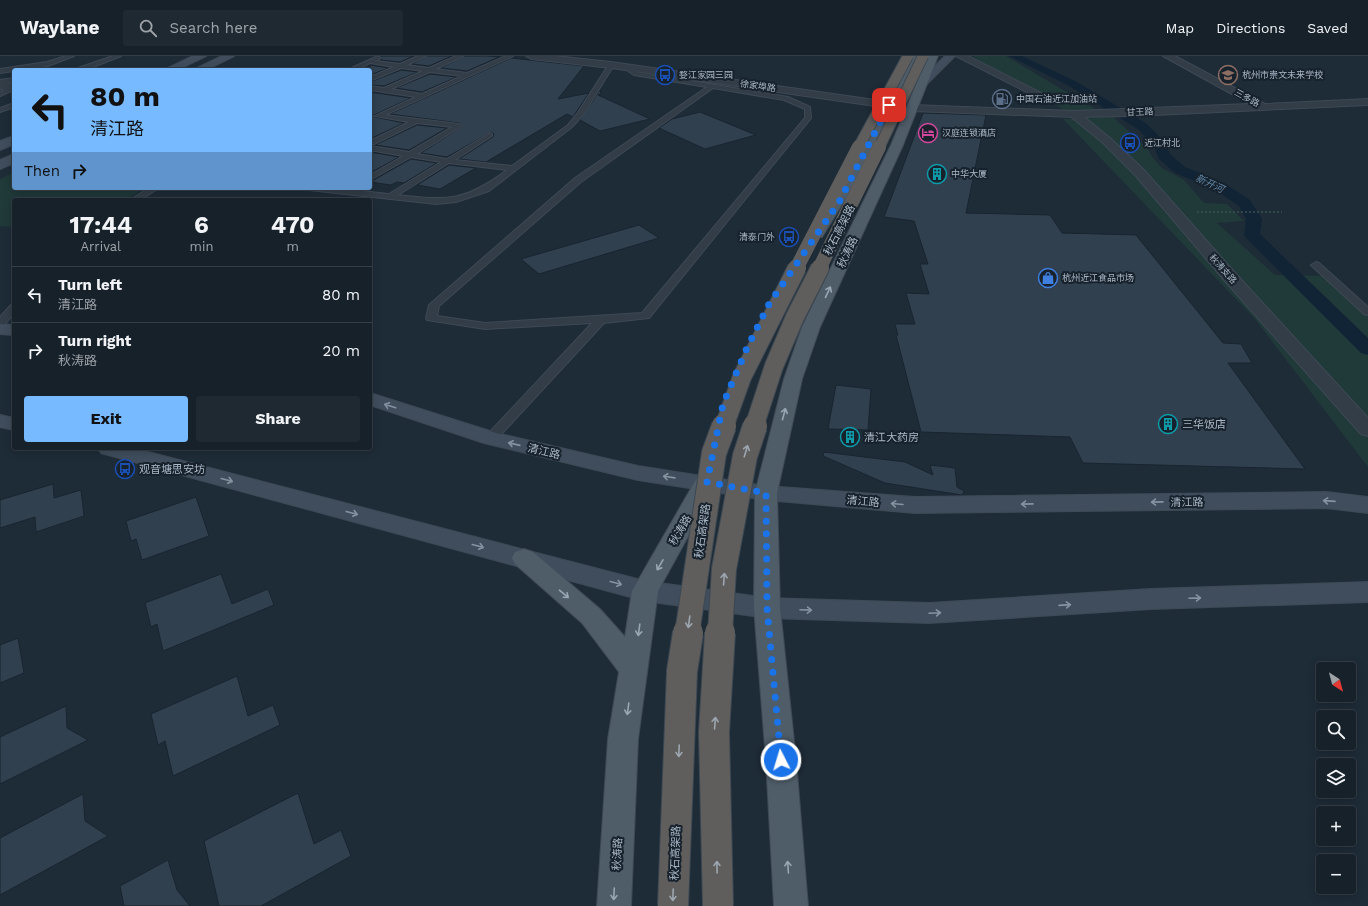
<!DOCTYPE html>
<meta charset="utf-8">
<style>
body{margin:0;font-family:"Work Sans","Noto Sans SC",sans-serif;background:#1f2932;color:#f1f3f6;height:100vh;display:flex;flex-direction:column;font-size:15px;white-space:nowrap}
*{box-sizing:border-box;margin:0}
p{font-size:13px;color:#9ea3a8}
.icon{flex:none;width:22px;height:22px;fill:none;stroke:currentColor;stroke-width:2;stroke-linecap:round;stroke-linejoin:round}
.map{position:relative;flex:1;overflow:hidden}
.drawer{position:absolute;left:12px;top:142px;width:360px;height:252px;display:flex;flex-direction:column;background:#16212a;border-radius:4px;box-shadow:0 2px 10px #0003,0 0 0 1px #353e47}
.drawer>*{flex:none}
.hud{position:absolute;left:12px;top:12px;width:360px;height:122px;border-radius:4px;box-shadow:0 2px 10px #0003,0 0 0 1px #353e47;background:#77baff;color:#111;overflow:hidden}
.needle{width:26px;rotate:144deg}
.fabs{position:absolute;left:1316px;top:606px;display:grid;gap:8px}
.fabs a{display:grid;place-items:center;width:40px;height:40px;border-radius:4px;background:#16212a;box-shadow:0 2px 10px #0003,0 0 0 1px #353e47;font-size:20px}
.pin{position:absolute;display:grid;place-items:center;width:34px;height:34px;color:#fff;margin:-17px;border-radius:8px;box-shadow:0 2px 6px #0006}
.me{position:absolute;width:44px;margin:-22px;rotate:355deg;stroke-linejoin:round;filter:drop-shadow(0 0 3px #0008)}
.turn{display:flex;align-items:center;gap:14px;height:84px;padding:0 12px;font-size:18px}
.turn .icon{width:52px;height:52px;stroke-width:2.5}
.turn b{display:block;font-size:28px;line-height:34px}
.then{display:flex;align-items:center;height:38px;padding:0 12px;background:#0003;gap:8px;font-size:15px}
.eta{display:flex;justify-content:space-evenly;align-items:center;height:68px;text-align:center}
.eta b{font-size:24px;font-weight:700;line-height:28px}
.primary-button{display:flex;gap:8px;margin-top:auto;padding:8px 12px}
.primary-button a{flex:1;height:46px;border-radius:4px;background:#77baff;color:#111;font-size:16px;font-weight:700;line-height:46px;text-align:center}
.primary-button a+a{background:#1f2932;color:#f1f3f6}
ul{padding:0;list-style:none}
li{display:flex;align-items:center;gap:12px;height:56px;padding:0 12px;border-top:1px solid #353e47}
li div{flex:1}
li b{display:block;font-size:15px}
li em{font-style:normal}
header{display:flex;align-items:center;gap:24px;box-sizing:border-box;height:56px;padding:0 20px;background:#16212a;border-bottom:1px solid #353e47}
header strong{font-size:19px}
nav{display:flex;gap:22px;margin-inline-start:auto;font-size:14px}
.search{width:280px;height:36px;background:#1f2932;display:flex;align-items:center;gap:10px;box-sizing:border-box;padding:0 14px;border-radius:4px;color:#9ea3a8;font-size:15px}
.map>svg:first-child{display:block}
</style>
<header>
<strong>Waylane</strong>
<div class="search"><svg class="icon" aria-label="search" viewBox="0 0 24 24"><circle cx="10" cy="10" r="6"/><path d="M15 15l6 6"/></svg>Search here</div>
<nav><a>Map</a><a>Directions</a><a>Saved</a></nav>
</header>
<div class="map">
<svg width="1368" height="850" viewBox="0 0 1368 850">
<rect width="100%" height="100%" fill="#1e2c38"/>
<g fill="#203939">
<polygon points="972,0 1006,0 1097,54 1066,55"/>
<polygon points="1113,61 1148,93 1153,102 1162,112 1184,124 1204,147 1227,148 1244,165 1217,167 1275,219 1327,220 1368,253 1368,411 1255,263 1063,63"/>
<polygon points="14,116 14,132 145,132 125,144 14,144 14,171 0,170 0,123"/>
</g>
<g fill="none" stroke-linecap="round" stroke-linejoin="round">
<polygon fill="#112436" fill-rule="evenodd" points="1009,0 1022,0 1077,26 1147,68 1165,86 1170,98 1185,111 1224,127 1250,144 1262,163 1260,178 1368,282 1368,299 1361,297 1246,182 1244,179 1246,163 1239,150 1214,133 1175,117 1159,103 1154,90 1139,74 1069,30"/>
</g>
<g fill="#30404f" stroke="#19242f">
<polygon points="381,0 414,0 400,6 380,4 382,3"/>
<polygon points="427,0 452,0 429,10 412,8"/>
<polygon points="464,0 488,0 499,1 467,15 441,12"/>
<polygon points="511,2 584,10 558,43 589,37 573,61 567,58 486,106 459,103 493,81 494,78 491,76 447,101 421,97 463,70 459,67 390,58"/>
<polygon points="370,9 389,12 370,19"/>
<polygon points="401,14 418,16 384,30 370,29 370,26"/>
<polygon points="430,18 457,21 422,36 396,32"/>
<polygon points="600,34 601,38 598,39 650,63 600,75 580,64"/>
<polygon points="370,36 411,42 374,59 375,61 404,67 370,83"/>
<polygon points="700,56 756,79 705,93 659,72 672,63"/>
<polygon points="923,57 986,59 966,157 1050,159 1062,177 1136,179 1223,287 1241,288 1252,307 1228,307 1305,413 1083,407 1070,381 921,376 896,279 898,279 895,268 915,268 906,237 929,238 920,208 928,208 914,165 884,161"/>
<polygon points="417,69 447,72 409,94 375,89"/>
<polygon points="370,96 399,101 370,117"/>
<polygon points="411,103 437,107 404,127 397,126 391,129 370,126"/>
<polygon points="449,109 476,112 440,133 417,129"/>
<polygon points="639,169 659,182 539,218 521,203"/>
<polygon points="836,329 871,333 868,374 828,373"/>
<polygon points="824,396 905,406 933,419 930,409 955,412 957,431 964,435 962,439 885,427 823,400"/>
<polygon points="53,428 54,442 81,434 84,460 36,476 35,461 0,472 0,444"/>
<polygon points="196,441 209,480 142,504 136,483 131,485 126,465"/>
<polygon points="221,518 232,548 268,533 274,549 163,595 157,568 151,571 145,547"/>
<polygon points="18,582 24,617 0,627 0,589"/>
<polygon points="237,620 248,660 273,649 280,669 173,720 165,685 158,689 151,658"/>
<polygon points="66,650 67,672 88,684 0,728 0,681"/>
<polygon points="298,737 314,788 341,774 351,800 261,850 219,850 204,785"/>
<polygon points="83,738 85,765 108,780 0,839 0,782"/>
<polygon points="168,804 177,834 190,850 124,850 120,830"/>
</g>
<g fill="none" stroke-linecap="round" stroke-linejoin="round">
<defs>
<g id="service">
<polygon points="66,0 74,0 48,10 0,17 0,13 47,6"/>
<polygon points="113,0 121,0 88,13 72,14"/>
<path d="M378,0L381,2L376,5L400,8L418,0H426L407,9L429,12L456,0H463L436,13L467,17L506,0H513L385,59L459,68L462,70L417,98L447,103L490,77L492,78V80L455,104L512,110L568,69L577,58L609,8L614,9L583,59L572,71L489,135L456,146L436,148L309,134L308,132H333L389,138L441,106L411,101L370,124V119L403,100L370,94V85L409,66L375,60L416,41L370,34V30L384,32L423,15L401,12L370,25V21L394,11L370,7L355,14H347ZM430,16L462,20L422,38L391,33ZM417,67L452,71L409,96L370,90ZM449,107L507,114C465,145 449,145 398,139Z"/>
<path d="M625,11H629L636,16L788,41L810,51L811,62L649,262L604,267L495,385H487L485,382L487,379L592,267L485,273L427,264L426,262L429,249L575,122L707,31L634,19L625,13ZM713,32L784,44L805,53V62L642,257L485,267L437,260L439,250L581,126Z"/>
<polygon points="14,22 14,26 0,28 0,24"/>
<polygon points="11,31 13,32 13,34 0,40 0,36"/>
<polygon points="14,47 14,51 0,56 0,52"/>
<polygon points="149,132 159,132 140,144 130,144"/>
<polygon points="1316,206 1319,207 1368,251 1368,259 1364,258 1313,211 1311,209"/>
<polygon points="14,248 14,257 4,269 0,270 0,261 11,249"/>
</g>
<g id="minor">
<polygon points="526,0 555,0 611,6 889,46 894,49 889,52 611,12 531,3"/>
<polygon points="1163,0 1175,0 1265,48 1368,43 1368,49 1133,60 1074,61 912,55 907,52 912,49 1074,55 1250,48"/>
<polygon points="0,24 14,30 14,36 0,33"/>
</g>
<g id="tertiary">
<polygon points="956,0 968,0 1055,44 1054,46 1046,46"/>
<polygon points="1074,55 1078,56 1110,82 1143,113 1237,219 1368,362 1368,380 1361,378 1225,225 1135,119 1102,86 1070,60 1069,58"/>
</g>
<g id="secondary">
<polygon points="193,0 206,0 177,14 164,14"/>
<polygon points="222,0 234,0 206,14 193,14"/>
<polygon points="945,0 955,0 926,29 920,29 918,27"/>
<polygon points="14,80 14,88 0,94 0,85"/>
<polygon points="14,98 14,107 0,113 0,104"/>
<polygon points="0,268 14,269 14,279 0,278"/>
<polygon points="370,337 496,377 638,410 766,430 915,441 1326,436 1368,441 1368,457 1326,452 915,457 766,444 638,424 484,387 370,349"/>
<polygon points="0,359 14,362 14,374 0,371"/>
<polygon points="98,392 133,392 645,525 767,542 929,547 1151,533 1368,526 1368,546 1151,553 929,567 767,562 645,545 101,397"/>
</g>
<g id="primary">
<polygon points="907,0 917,0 863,114 822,181 812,181 810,178 850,114"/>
<polygon points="928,0 938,0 903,89 820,271 802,323 777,437 780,552 796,704 808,850 774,850 766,704 754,552 755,437 784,323 802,271 891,89"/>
<polygon points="708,415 716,417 719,422 718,426 658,535 638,683 631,850 597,850 608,683 619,616 582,567 515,508 512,502 515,496 524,493 533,496 600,553 625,581 632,535 697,422 700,417"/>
</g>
</defs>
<use href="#service" stroke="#3e4955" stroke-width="2"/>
<use href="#minor" stroke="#3e4955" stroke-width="2"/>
<use href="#tertiary" stroke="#3e4955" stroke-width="2"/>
<use href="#secondary" stroke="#3e4955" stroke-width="2"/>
<use href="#primary" stroke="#3e4955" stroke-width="2"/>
<polyline stroke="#385251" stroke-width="1.5" stroke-dasharray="2 2" stroke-linecap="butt" points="1197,156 1282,156"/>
<use href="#service" fill="#323d48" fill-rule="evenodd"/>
<use href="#minor" fill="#323d48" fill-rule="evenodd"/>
<use href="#tertiary" fill="#323d48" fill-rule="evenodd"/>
<use href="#secondary" fill="#3f4d5c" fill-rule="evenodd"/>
<use href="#primary" fill="#4f5d69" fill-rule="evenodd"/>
<defs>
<g id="trunk-bridge-far4">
<polyline points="858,92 908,0"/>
<polyline points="879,92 923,0"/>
</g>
<g id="trunk-bridge-far3">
<polyline points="796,213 859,91"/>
<polyline points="819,213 879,91"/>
</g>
<g id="trunk-bridge-far2">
<polyline points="724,371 742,321 797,212"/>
<polyline points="754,371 774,310 795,261 820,212"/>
</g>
<g id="trunk-bridge-far1">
<polyline points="687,578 714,397 724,370"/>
<polyline points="720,578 724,513 745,400 755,370"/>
</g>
<g id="trunk-bridge">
<polyline points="673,850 682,615 688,577"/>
<polyline points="718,850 714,676 720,577"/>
</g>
</defs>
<use href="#trunk-bridge-far4" stroke="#3c4853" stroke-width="12" stroke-linecap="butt"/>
<use href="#trunk-bridge-far3" stroke="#3c4853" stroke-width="14" stroke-linecap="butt"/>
<use href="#trunk-bridge-far2" stroke="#3c4853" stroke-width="20" stroke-linecap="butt"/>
<use href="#trunk-bridge-far1" stroke="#3c4853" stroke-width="26" stroke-linecap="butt"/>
<use href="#trunk-bridge" stroke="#3c4853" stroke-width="32" stroke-linecap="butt"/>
<use href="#trunk-bridge-far4" stroke="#5f5e5c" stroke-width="10"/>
<use href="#trunk-bridge-far3" stroke="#5f5e5c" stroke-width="14"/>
<use href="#trunk-bridge-far2" stroke="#5f5e5c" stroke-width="18"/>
<use href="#trunk-bridge-far1" stroke="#5f5e5c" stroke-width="24"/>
<use href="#trunk-bridge" stroke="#5f5e5c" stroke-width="30"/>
</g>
<defs><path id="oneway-shaft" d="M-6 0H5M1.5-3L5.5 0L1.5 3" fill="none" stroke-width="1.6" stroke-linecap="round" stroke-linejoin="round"/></defs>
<g stroke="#99a6b3">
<use href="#oneway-shaft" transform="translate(828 236) rotate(-65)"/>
<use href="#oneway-shaft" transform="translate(784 358) rotate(-75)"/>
<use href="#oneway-shaft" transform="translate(660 509) rotate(120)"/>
<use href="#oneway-shaft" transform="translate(564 538) rotate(40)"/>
<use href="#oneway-shaft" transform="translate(639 574) rotate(98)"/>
<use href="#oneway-shaft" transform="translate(628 653) rotate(98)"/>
<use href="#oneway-shaft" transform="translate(788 811) rotate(-94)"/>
<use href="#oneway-shaft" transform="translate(614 838) rotate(93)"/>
</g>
<g stroke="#8593a1">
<use href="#oneway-shaft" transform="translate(390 350) rotate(-162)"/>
<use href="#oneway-shaft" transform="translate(514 388) rotate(-167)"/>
<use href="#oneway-shaft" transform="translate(669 421) rotate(-172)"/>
<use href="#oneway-shaft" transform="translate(227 424) rotate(15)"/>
<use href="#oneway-shaft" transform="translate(1329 445) rotate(-176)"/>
<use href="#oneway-shaft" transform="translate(1157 446) rotate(179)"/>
<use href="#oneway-shaft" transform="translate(897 448) rotate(-175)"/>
<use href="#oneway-shaft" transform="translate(1027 448) rotate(179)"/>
<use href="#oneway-shaft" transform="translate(352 457) rotate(15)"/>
<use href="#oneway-shaft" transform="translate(478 490) rotate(15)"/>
<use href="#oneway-shaft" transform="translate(616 527) rotate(15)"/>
<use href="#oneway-shaft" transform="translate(1195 542) rotate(-2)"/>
<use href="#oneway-shaft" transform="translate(1065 549) rotate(-4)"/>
<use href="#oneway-shaft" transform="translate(806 554) rotate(2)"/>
<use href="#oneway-shaft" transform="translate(935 557) rotate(-3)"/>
</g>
<g stroke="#9ca6b1">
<use href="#oneway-shaft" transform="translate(746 395) rotate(-73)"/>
<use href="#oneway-shaft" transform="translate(724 523) rotate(-86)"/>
<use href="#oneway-shaft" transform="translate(689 566) rotate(98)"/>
<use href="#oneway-shaft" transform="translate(715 667) rotate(-86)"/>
<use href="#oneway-shaft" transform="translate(679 695) rotate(92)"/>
<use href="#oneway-shaft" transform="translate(717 811) rotate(-91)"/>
<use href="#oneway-shaft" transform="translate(673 839) rotate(92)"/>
</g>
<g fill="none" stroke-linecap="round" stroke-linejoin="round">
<polyline stroke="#1a73e8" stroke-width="7" stroke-dasharray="0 12.6" points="781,704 767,552 766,437 707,426 723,348 747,292 769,248 839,146 889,49"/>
</g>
<defs>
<symbol id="bus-ring" viewBox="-11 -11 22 22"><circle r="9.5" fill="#17222d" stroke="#1a4fb4" stroke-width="1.5"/><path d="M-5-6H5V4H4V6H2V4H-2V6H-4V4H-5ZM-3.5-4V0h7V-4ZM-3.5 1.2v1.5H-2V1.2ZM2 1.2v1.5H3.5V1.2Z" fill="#1a4fb4"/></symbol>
<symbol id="school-ring" viewBox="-11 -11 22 22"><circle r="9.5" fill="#17222d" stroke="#8d6e63" stroke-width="1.5"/><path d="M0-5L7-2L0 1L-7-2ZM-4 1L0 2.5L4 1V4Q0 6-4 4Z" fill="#8d6e63"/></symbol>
<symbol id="fuel-ring" viewBox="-11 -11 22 22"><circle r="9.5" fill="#17222d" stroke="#5c6f8a" stroke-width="1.5"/><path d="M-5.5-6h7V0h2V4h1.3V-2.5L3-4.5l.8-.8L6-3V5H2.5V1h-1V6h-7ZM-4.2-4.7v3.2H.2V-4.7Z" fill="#5c6f8a"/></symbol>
<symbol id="hotel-ring" viewBox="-11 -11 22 22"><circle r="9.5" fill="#17222d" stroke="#d1479c" stroke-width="1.5"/><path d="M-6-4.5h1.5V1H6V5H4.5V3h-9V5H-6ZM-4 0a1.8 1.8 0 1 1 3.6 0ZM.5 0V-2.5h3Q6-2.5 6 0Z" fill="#d1479c"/></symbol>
<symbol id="building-ring" viewBox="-11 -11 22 22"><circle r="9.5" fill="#17222d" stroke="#0f9aa8" stroke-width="1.5"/><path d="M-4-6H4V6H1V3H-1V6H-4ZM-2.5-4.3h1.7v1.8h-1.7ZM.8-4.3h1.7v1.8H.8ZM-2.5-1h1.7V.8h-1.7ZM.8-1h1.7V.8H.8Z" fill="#0f9aa8"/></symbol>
<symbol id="shop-ring" viewBox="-11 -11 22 22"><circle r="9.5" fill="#17222d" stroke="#3f7fe0" stroke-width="1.5"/><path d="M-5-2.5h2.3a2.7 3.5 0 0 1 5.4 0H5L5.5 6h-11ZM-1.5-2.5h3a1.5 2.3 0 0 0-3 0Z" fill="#3f7fe0"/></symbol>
</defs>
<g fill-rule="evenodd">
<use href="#bus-ring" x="654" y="8" width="22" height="22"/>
<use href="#school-ring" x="1217" y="8" width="22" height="22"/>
<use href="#fuel-ring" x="991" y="32" width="22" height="22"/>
<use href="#hotel-ring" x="917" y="66" width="22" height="22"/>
<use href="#bus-ring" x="1119" y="76" width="22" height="22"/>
<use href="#building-ring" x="926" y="107" width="22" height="22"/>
<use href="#bus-ring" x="778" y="170" width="22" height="22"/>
<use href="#shop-ring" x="1037" y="211" width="22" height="22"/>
<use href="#building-ring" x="1157" y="357" width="22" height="22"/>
<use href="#building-ring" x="839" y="370" width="22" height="22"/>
<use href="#bus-ring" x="114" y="402" width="22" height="22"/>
</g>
<g text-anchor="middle" stroke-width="4" stroke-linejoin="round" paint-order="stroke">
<g font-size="9" fill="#abb8c6" stroke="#17222d" text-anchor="start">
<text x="679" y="22">婺江家园三园</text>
<text x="1242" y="22">杭州市崇文未来学校</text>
<text x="1016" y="46">中国石油近江加油站</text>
<text x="942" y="80">汉庭连锁酒店</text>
<text x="1144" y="90">近江村北</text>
<text x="951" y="121">中华大厦</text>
<text x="775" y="184" text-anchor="end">清泰门外</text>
<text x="1062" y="225">杭州近江食品市场</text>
</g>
<g font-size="9" fill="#abb8c6" stroke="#17222d">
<text transform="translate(758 30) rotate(8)" y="3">徐家埠路</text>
<text transform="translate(1247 42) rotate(28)" y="3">三多路</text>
<text transform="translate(1140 56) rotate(-2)" y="3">甘王路</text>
<text transform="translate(1223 213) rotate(48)" y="3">秋涛支路</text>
</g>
<g font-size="10" font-style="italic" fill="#6187a8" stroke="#17222d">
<text transform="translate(1210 127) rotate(25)" y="4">新开河</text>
</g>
<g font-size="11" fill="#abb8c6" stroke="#17222d">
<text transform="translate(839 174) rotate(-63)" y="4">秋石高架路</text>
<text transform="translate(847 196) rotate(-65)" y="4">秋涛路</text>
<text transform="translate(544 395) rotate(13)" y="4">清江路</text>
<text transform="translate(863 445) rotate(5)" y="4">清江路</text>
<text transform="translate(1187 446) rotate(-1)" y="4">清江路</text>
<text transform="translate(680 474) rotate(-60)" y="4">秋涛路</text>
<text transform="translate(702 475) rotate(-82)" y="4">秋石高架路</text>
<text transform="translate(675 797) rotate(-88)" y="4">秋石高架路</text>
<text transform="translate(617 798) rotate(-87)" y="4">秋涛路</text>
</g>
<g font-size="11" fill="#abb8c6" stroke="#17222d" text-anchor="start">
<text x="1182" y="372">三华饭店</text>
<text x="864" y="385">清江大药房</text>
<text x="139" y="417">观音塘思安坊</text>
</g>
</g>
</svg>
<div class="fabs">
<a><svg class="needle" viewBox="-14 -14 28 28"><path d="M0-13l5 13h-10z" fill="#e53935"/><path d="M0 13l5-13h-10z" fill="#9ea3a8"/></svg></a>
<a><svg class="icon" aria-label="search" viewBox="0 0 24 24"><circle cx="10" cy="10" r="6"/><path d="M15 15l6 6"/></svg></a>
<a><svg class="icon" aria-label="layers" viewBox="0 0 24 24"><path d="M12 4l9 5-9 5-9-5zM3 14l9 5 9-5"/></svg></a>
<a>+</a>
<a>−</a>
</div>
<div class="pin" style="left:889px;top:49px;background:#d93025"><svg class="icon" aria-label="arrive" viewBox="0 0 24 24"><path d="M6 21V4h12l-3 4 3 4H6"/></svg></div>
<svg class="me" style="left:781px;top:704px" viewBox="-20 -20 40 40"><circle r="17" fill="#1a73e8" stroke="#fff" stroke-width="3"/><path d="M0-11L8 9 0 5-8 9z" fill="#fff"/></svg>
<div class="hud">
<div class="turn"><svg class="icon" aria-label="left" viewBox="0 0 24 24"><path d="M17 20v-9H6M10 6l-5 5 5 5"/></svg><div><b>80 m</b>清江路</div></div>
<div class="then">Then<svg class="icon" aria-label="right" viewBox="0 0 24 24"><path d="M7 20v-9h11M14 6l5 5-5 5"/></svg></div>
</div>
<section class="drawer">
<div class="eta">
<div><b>17:44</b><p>Arrival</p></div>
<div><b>6</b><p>min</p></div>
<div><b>470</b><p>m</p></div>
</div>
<ul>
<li><svg class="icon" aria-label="left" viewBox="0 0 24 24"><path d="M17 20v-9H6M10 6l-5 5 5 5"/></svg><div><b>Turn left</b><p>清江路</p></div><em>80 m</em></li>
<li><svg class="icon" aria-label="right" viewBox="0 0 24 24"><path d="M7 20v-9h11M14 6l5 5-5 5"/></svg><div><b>Turn right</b><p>秋涛路</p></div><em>20 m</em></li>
</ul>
<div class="primary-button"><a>Exit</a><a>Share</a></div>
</section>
</div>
